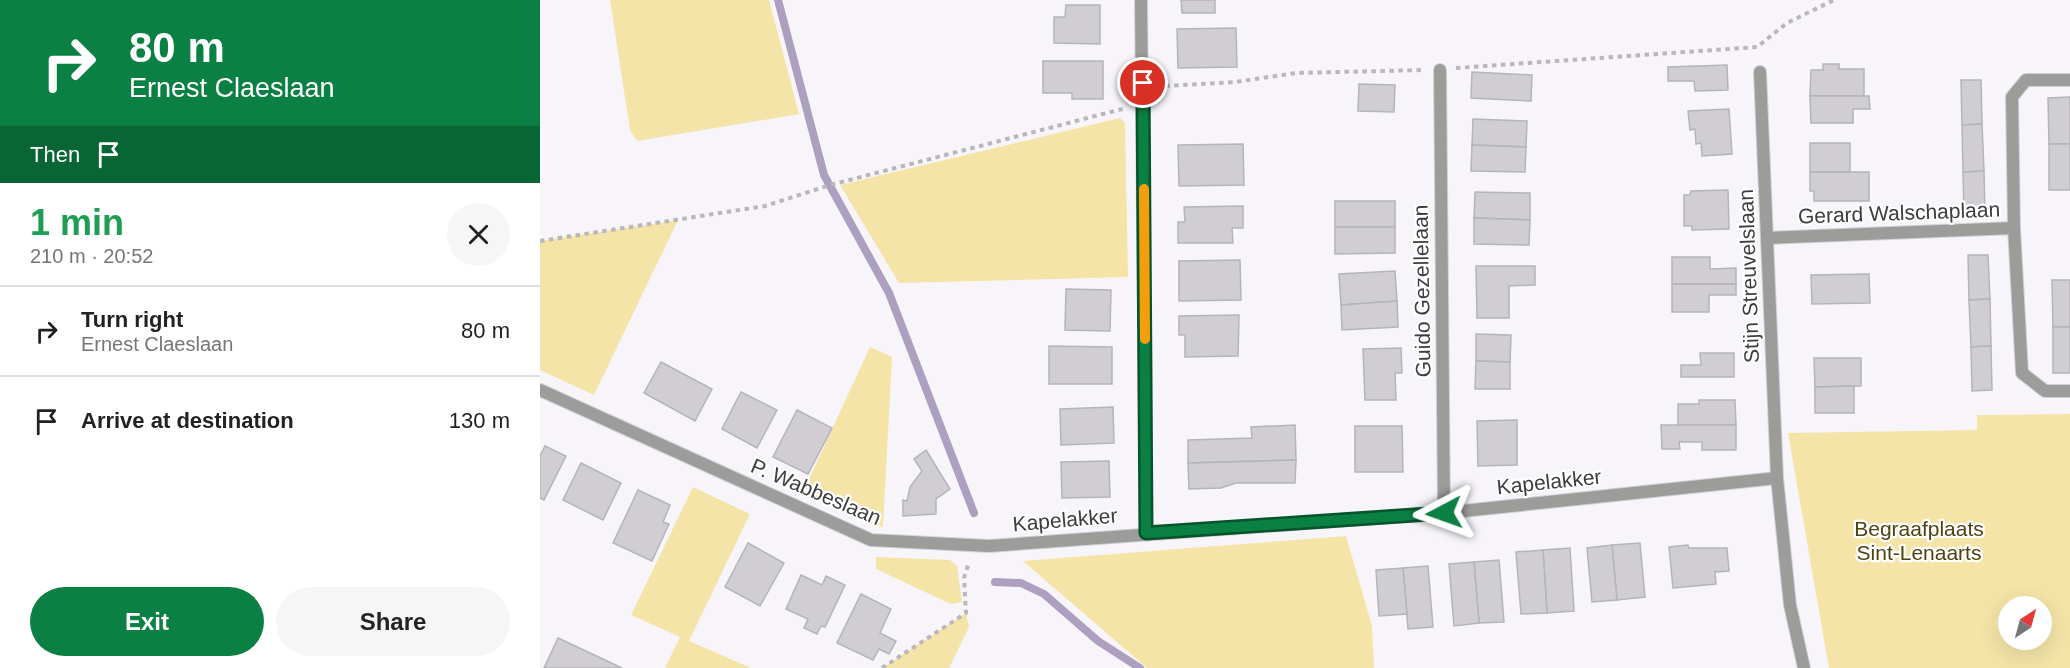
<!DOCTYPE html>
<meta charset="utf-8">
<style>
body{margin:0;font-family:Helvetica,sans-serif;background:#f6f6f6;color:#222;height:100vh;display:flex;flex-direction:column;font-size:22px;white-space:nowrap}
*{box-sizing:border-box;margin:0}
p{font-size:20px;color:#767676}
.icon{flex:none;width:33px;height:33px;fill:none;stroke:currentColor;stroke-width:2;stroke-linecap:round;stroke-linejoin:round}
.map{position:relative;flex:1;overflow:hidden}
.details{display:flex;flex-direction:column;background:#fff;width:540px}
.details>*{flex:none}
.hud{background:#0b8043;color:#fff;overflow:hidden}
.needle{width:39px;rotate:36deg}
.controls{position:absolute;left:1458px;top:596px;display:grid;gap:12px}
.controls a{display:grid;place-items:center;width:54px;height:54px;border-radius:50%;background:#fff;box-shadow:0 6px 24px #0002;font-size:30px}
.pin{position:absolute;display:grid;place-items:center;width:51px;height:51px;color:#fff;margin:-26px;border:3px solid #fff;border-radius:50%;box-shadow:0 2px 6px #0007}
.me{position:absolute;width:66px;margin:-33px;rotate:266deg;stroke-linejoin:round;filter:drop-shadow(0 0 4px #0008)}
.turn{display:flex;align-items:center;gap:21px;height:126px;padding:0 30px;font-size:27px}
.turn .icon{width:78px;height:78px;stroke-width:2.5}
.turn b{display:block;font-size:42px;line-height:51px}
.then{display:flex;align-items:center;height:57px;padding:0 30px;background:#0003;gap:12px;font-size:22px}
.round{display:grid;place-items:center;flex:none;width:63px;height:63px;border-radius:32px;background:#f6f6f6}
.overview{display:flex;align-items:center;justify-content:space-between;height:102px;padding:0 30px}
h1{font-size:36px;font-weight:600;line-height:45px;color:#1e9e55}
.button{display:flex;gap:12px;margin-top:auto;padding:12px 30px}
.button a{flex:1;height:69px;border-radius:36px;background:#0b8043;color:#fff;font-size:24px;font-weight:600;line-height:69px;text-align:center}
.button a+a{background:#f6f6f6;color:#222}
ul{padding:0;list-style:none}
li{display:flex;align-items:center;gap:18px;height:90px;padding:0 30px;border-top:2px solid #e0e0e0}
li div{flex:1}
li b{display:block;font-size:22px}
li em{font-style:normal}
main{display:flex;flex:1;min-height:0}
.map>svg:first-child{display:block}
</style>
<main>
<section class="details">
<div class="hud">
<div class="turn"><svg class="icon" aria-label="right" viewBox="0 0 24 24"><path d="M7 20v-9h11M14 6l5 5-5 5"/></svg><div><b>80 m</b>Ernest Claeslaan</div></div>
<div class="then">Then<svg class="icon" aria-label="arrive" viewBox="0 0 24 24"><path d="M6 21V4h12l-3 4 3 4H6"/></svg></div>
</div>
<div class="overview"><div><h1>1 min</h1><p>210 m · 20:52</p></div><a class="round"><svg class="icon" aria-label="close" viewBox="0 0 24 24"><path d="M6 6l12 12M18 6L6 18"/></svg></a></div>
<ul>
<li><svg class="icon" aria-label="right" viewBox="0 0 24 24"><path d="M7 20v-9h11M14 6l5 5-5 5"/></svg><div><b>Turn right</b><p>Ernest Claeslaan</p></div><em>80 m</em></li>
<li><svg class="icon" aria-label="arrive" viewBox="0 0 24 24"><path d="M6 21V4h12l-3 4 3 4H6"/></svg><div><b>Arrive at destination</b></div><em>130 m</em></li>
</ul>
<div class="button"><a>Exit</a><a>Share</a></div>
</section>
<div class="map">
<svg width="1530" height="668" viewBox="0 0 1530 668">
<rect width="100%" height="100%" fill="#f7f5fa"/>
<g fill="#f4e4a7" fill-rule="evenodd">
<polygon points="70,0 229,0 259,114 97,141 90,130"/>
<polygon points="580,118 585,123 588,277 359,283 300,185"/>
<polygon points="138,220 54,395 0,370 0,241"/>
<polygon points="330,347 352,357 343,527 327,523 263,492"/>
<path d="M1530,414V668H1289L1248,433L1437,430V415ZM1468,606H1502V639H1468Z"/>
<polygon points="153,487 210,514 149,641 211,668 125,668 140,637 91,615"/>
<polygon points="806,536 832,626 834,668 607,668 483,561"/>
<polygon points="336,557 410,560 417,566 422,602 411,604 336,569"/>
<polygon points="426,613 429,627 409,668 342,668"/>
</g>
<g fill="none" stroke-linecap="round" stroke-linejoin="round">
<g stroke="#ac9fc0" stroke-width="8">
<polyline points="238,0 284,175 349,293 434,513"/>
<polyline points="455,582 481,583 504,594 558,641 600,668"/>
</g>
</g>
<g fill="#d0ced3" stroke="#b5b4b8" stroke-width="1.5">
<polygon points="641,0 675,0 675,13 642,13"/>
<polygon points="526,5 560,5 560,44 514,43 514,17 525,17"/>
<polygon points="696,28 697,67 638,68 637,29"/>
<polygon points="503,61 563,61 563,99 532,99 532,93 503,93"/>
<polygon points="1283,64 1299,64 1299,69 1324,69 1324,96 1270,96 1271,70 1283,70"/>
<polygon points="1187,65 1188,90 1155,91 1154,81 1128,81 1128,67"/>
<polygon points="932,72 992,75 991,101 931,98"/>
<polygon points="1421,80 1441,80 1442,124 1422,125"/>
<polygon points="819,84 855,85 854,112 818,111"/>
<polygon points="1270,96 1329,96 1330,109 1313,109 1313,123 1271,123"/>
<polygon points="1530,97 1530,144 1509,144 1508,98"/>
<polygon points="1189,109 1192,154 1162,156 1161,143 1156,144 1155,129 1150,130 1148,111"/>
<polygon points="933,119 987,121 986,147 932,145"/>
<polygon points="1442,124 1444,171 1423,172 1422,125"/>
<rect x="1270" y="143" width="40" height="29"/>
<polygon points="703,144 704,185 639,186 638,145"/>
<rect x="1509" y="144" width="21" height="46"/>
<polygon points="932,145 986,147 985,172 931,171"/>
<polygon points="1444,171 1445,215 1424,216 1423,172"/>
<polygon points="1270,172 1329,172 1329,201 1274,201 1274,191 1270,191"/>
<polygon points="1188,190 1189,229 1152,230 1152,226 1144,226 1144,195 1150,195 1151,191"/>
<polygon points="935,192 990,193 990,220 934,218"/>
<rect x="795" y="201" width="60" height="26"/>
<polygon points="703,206 703,228 692,228 693,243 638,243 638,222 645,222 644,207"/>
<polygon points="934,218 990,220 989,245 934,244"/>
<polygon points="795,227 855,227 855,253 795,254"/>
<polygon points="1428,255 1448,255 1450,299 1429,300"/>
<polygon points="1132,257 1170,257 1170,269 1196,268 1196,284 1132,284"/>
<polygon points="700,260 701,300 639,301 639,261"/>
<polygon points="936,266 995,266 995,285 969,286 969,318 937,318"/>
<polygon points="855,271 857,301 801,305 799,274"/>
<polygon points="1329,274 1330,303 1272,304 1271,275"/>
<polygon points="1512,280 1530,280 1530,327 1513,327"/>
<polygon points="1132,284 1196,284 1196,295 1169,295 1169,312 1132,312"/>
<polygon points="526,289 571,290 570,331 525,330"/>
<polygon points="1450,299 1451,346 1431,347 1429,300"/>
<polygon points="857,301 858,327 802,330 801,305"/>
<polygon points="699,315 698,356 645,357 645,335 639,335 639,316"/>
<rect x="1513" y="327" width="17" height="46"/>
<polygon points="936,334 971,335 970,362 936,361"/>
<polygon points="509,346 572,347 572,384 509,384"/>
<polygon points="1451,346 1452,390 1432,391 1431,347"/>
<polygon points="861,348 862,373 855,373 856,400 825,400 823,349"/>
<polygon points="1160,353 1194,353 1194,377 1141,377 1141,365 1161,365"/>
<polygon points="1274,358 1321,358 1321,386 1275,387"/>
<polygon points="936,361 970,362 970,389 935,389"/>
<polygon points="121,362 172,389 155,421 104,393"/>
<polygon points="1314,386 1314,413 1275,413 1275,387"/>
<polygon points="201,392 237,410 217,448 182,429"/>
<polygon points="1159,400 1195,400 1196,425 1138,425 1138,404 1159,404"/>
<polygon points="573,407 574,443 521,445 520,409"/>
<polygon points="257,410 292,428 268,474 233,457"/>
<polygon points="977,420 977,465 938,466 937,421"/>
<polygon points="755,425 756,460 648,463 648,440 712,438 711,427"/>
<polygon points="1121,425 1196,425 1196,450 1162,450 1162,442 1139,442 1140,449 1122,449"/>
<polygon points="815,426 862,426 863,472 815,472"/>
<polygon points="5,446 26,456 4,500 0,498 0,456"/>
<polygon points="386,450 410,489 396,499 396,514 363,516 363,500 367,501 370,487 382,471 374,459"/>
<polygon points="756,460 755,483 696,483 681,488 649,489 648,463"/>
<polygon points="569,461 570,497 522,498 521,462"/>
<polygon points="41,463 81,483 63,520 23,500"/>
<polygon points="98,490 130,505 123,522 129,524 112,561 73,543"/>
<polygon points="208,543 244,563 220,606 185,587"/>
<polygon points="1100,543 1105,597 1077,600 1072,545"/>
<polygon points="1072,545 1077,600 1052,602 1047,548"/>
<polygon points="1148,545 1149,548 1187,548 1189,571 1175,572 1176,584 1133,588 1129,547"/>
<polygon points="1030,548 1034,611 1007,613 1003,550"/>
<polygon points="1003,550 1007,613 981,614 976,552"/>
<polygon points="959,560 964,622 939,623 934,562"/>
<polygon points="934,562 939,623 914,626 909,564"/>
<polygon points="888,566 893,627 868,629 863,568"/>
<polygon points="863,568 867,614 839,616 836,570"/>
<polygon points="261,575 282,585 286,576 305,585 285,627 281,626 277,634 264,628 268,619 246,609"/>
<polygon points="321,594 351,609 340,633 356,641 349,654 339,649 333,660 297,643"/>
<polygon points="18,638 82,668 4,668"/>
</g>
<g fill="none" stroke-linecap="round" stroke-linejoin="round">
<defs>
<g id="minor">
<polyline points="601,0 606,533"/>
<polyline points="900,70 904,513"/>
<polyline points="1220,72 1237,478 1250,605 1264,668"/>
<polyline points="1474,228 1472,97 1486,80 1530,80"/>
<polyline points="1228,238 1474,228 1482,373 1505,391 1530,391"/>
<polyline points="0,390 331,540 449,546 904,513 1237,478"/>
</g>
</defs>
<use href="#minor" stroke="#d2d0d4" stroke-width="14"/>
<g stroke="#b9b7bb" stroke-width="4" stroke-dasharray="4.5 4.5" stroke-linecap="butt">
<polyline points="916,68 1217,47 1247,23 1294,0"/>
<polyline points="618,91 624,86 695,82 756,73 884,70"/>
<polyline points="0,241 225,206 290,185 586,108"/>
<polyline points="342,668 426,613 424,578 429,562"/>
</g>
<use href="#minor" stroke="#9c9c9a" stroke-width="12"/>
</g>
<g fill="none" stroke-linecap="round" stroke-linejoin="round">
<defs>
<polyline id="route" points="603,83 606,533 904,513"/>
</defs>
<use href="#route" stroke="#07532c" stroke-width="15"/>
<use href="#route" stroke="#0b8043" stroke-width="10"/>
<polyline stroke="#f59e0b" stroke-width="10" points="604,189 605,339"/>
</g>
<g text-anchor="middle" stroke-width="4.5" stroke-linejoin="round" paint-order="stroke">
<g font-size="21" fill="#3d3c3e" stroke="#fff">
<text transform="translate(1359 213) rotate(-2)" y="7">Gerard Walschaplaan</text>
<text transform="translate(1209 276) rotate(-92)" y="7">Stijn Streuvelslaan</text>
<text transform="translate(882 291) rotate(-91)" y="7">Guido Gezellelaan</text>
<text transform="translate(1009 482) rotate(-6)" y="7">Kapelakker</text>
<text transform="translate(276 492) rotate(23)" y="7">P. Wabbeslaan</text>
<text transform="translate(525 520) rotate(-5)" y="7">Kapelakker</text>
</g>
<g font-size="21" fill="#4e4211" stroke="#fff">
<text x="1379" y="536">Begraafplaats<tspan x="1379" dy="24">Sint-Lenaarts</tspan></text>
</g>
</g>
</svg>
<div class="controls">
<a><svg class="needle" viewBox="-14 -14 28 28"><path d="M0-13l5 13h-10z" fill="#e53935"/><path d="M0 13l5-13h-10z" fill="#767676"/></svg></a>
</div>
<div class="pin" style="left:603px;top:83px;background:#d93025"><svg class="icon" aria-label="arrive" viewBox="0 0 24 24"><path d="M6 21V4h12l-3 4 3 4H6"/></svg></div>
<svg class="me" style="left:904px;top:513px" viewBox="-20 -20 40 40"><path d="M0-17L14 15 0 8-14 15z" fill="#0b8043" stroke="#fff" stroke-width="4"/></svg>
</div>
</main>
